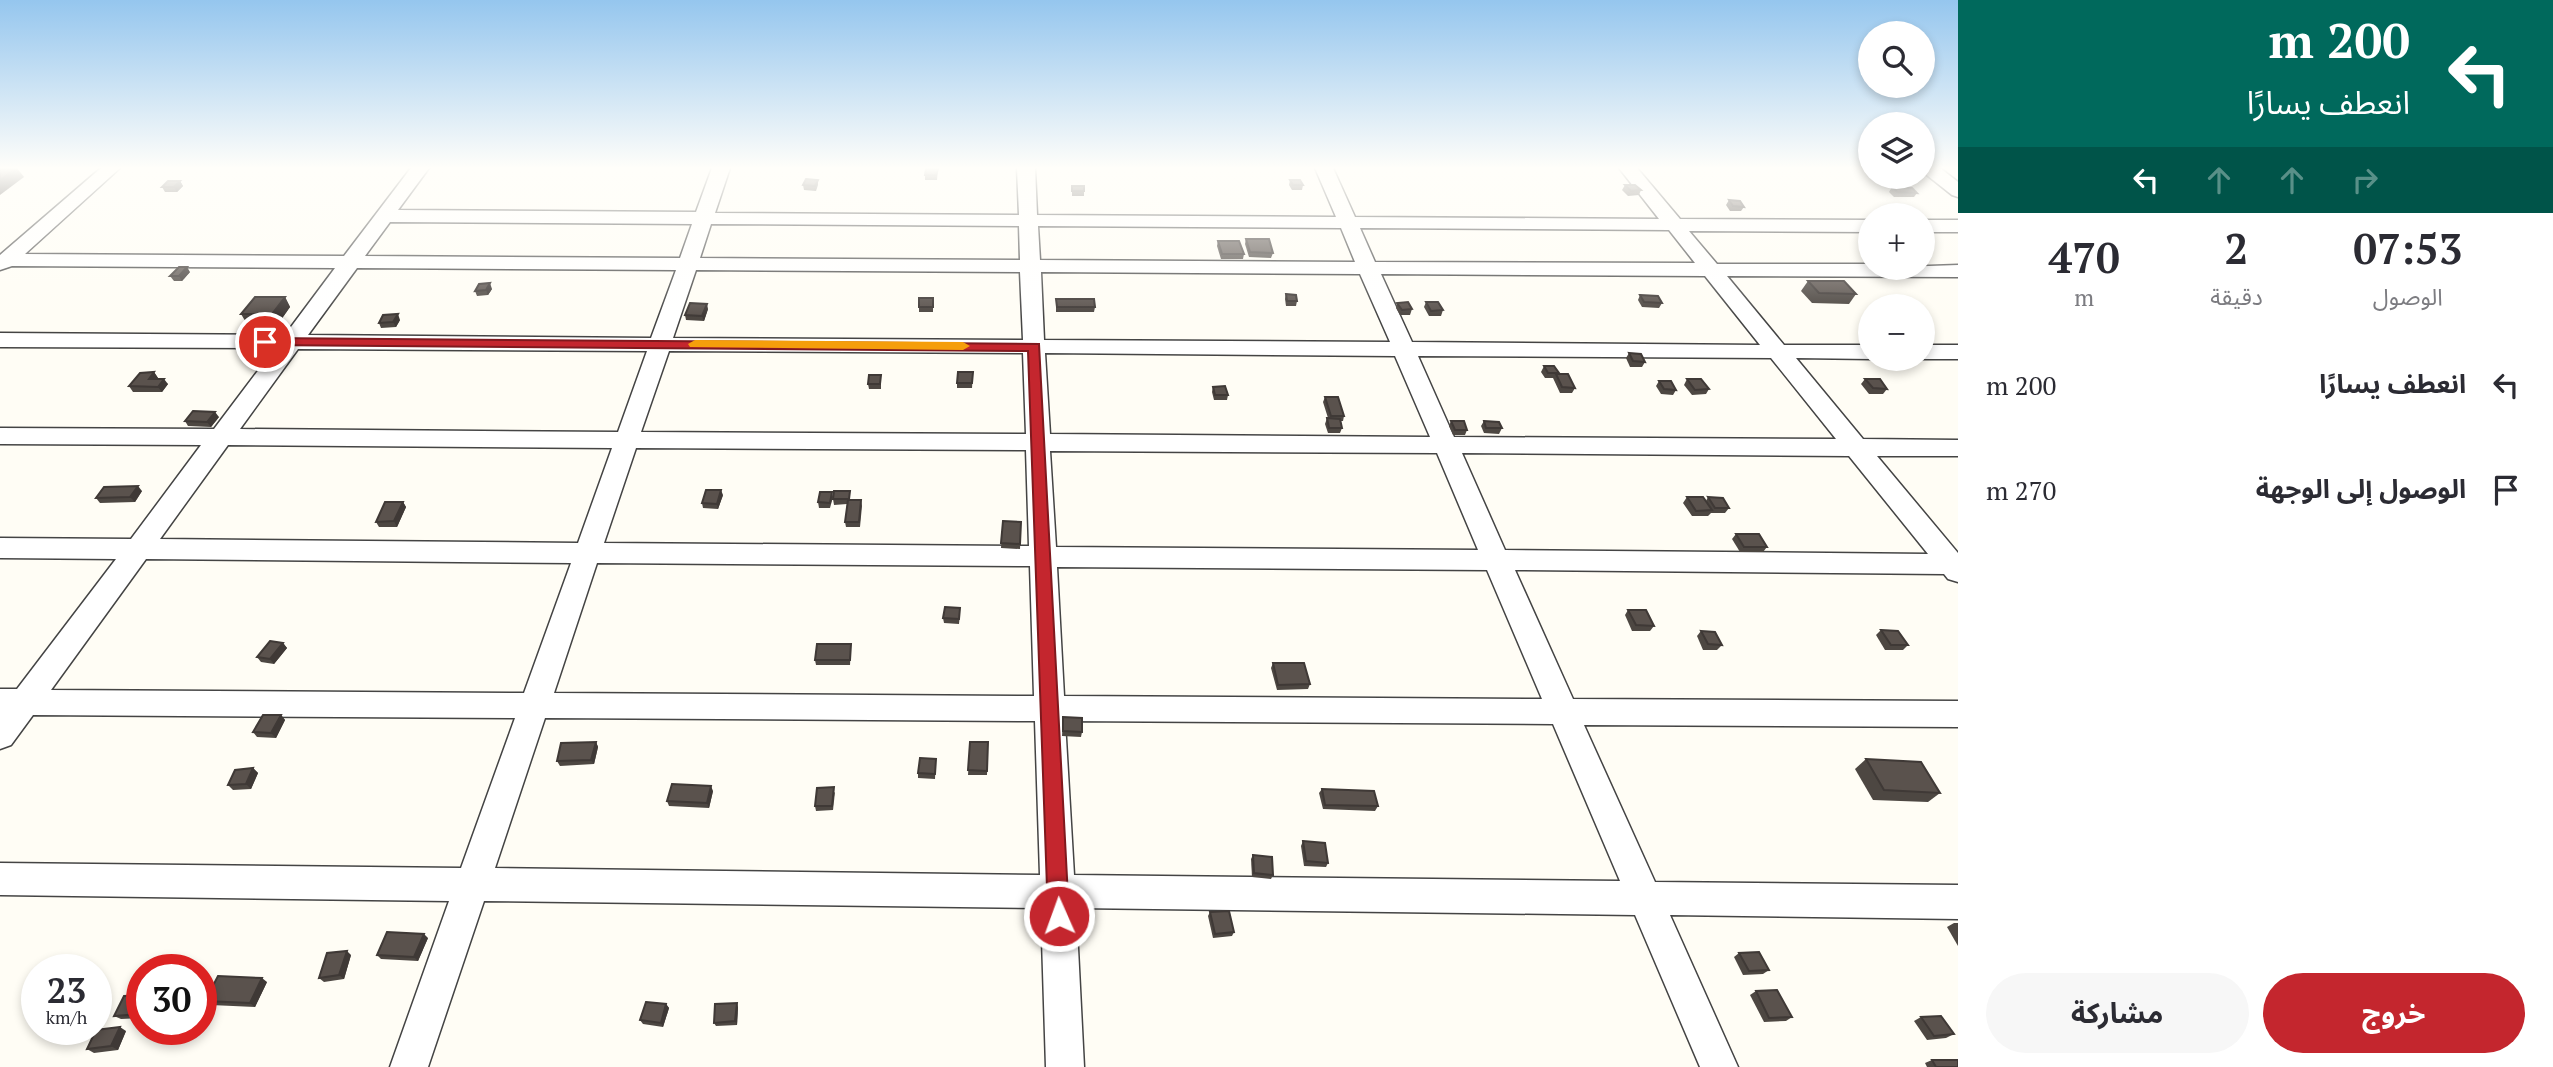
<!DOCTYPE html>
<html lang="ar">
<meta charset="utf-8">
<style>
body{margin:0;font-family:"PT Serif","Noto Sans Arabic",serif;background:#f7f7f7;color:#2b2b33;direction:rtl;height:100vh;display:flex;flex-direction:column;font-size:26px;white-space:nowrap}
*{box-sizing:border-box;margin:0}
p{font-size:23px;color:#7c7c81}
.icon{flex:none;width:38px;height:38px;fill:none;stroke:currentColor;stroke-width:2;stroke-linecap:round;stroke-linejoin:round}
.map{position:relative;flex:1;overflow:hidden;direction:ltr}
.sheet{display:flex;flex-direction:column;background:#fff;width:595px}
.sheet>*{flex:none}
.guide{background:#00695c;color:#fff;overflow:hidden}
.buttons{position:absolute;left:1858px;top:21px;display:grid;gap:14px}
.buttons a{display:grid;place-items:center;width:77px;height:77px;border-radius:50%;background:#fff;box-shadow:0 4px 10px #0003;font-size:35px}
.speed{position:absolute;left:21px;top:954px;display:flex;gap:14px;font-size:35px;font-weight:700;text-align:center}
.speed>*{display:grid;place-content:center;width:91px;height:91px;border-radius:50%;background:#fff;box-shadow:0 4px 10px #0003;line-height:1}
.speed small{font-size:18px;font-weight:400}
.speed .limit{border:10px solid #d22;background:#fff;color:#111}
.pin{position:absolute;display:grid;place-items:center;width:60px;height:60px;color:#fff;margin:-30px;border:4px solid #fff;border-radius:50%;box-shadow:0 2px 7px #0007}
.me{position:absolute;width:77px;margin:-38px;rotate:358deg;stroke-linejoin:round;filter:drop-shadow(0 0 5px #0008)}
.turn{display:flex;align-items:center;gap:24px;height:147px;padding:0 28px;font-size:32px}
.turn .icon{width:91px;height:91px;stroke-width:2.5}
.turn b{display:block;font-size:49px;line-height:60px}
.lanes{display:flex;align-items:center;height:66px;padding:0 28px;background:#0003;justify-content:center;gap:35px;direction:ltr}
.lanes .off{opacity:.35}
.eta{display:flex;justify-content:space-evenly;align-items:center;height:119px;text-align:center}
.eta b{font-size:42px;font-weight:700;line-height:49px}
.cta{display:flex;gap:14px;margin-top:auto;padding:14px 28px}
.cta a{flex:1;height:80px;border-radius:42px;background:#c4262e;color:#fff;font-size:28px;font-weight:700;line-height:80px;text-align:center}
.cta a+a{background:#f7f7f7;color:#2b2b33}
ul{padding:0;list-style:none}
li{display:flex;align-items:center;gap:21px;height:105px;padding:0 28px}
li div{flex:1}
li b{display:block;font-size:26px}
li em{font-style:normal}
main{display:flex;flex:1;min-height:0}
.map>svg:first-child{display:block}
</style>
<main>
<section class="sheet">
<div class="guide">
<div class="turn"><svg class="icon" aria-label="left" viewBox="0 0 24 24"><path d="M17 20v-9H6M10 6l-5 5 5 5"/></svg><div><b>200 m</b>انعطف يسارًا</div></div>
<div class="lanes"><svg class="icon" aria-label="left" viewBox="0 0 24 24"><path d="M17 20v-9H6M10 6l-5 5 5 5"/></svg><svg class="icon off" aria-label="ahead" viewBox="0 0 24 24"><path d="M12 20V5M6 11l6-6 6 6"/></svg><svg class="icon off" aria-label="ahead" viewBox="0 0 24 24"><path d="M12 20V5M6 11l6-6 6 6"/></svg><svg class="icon off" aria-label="right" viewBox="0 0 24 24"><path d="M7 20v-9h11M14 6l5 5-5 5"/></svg></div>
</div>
<div class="eta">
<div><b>07:53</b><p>الوصول</p></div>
<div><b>2</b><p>دقيقة</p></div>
<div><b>470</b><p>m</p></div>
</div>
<ul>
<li><svg class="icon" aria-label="left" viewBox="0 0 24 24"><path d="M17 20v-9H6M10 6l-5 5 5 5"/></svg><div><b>انعطف يسارًا</b></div><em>200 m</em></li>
<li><svg class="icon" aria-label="arrive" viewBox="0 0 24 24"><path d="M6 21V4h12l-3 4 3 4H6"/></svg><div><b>الوصول إلى الوجهة</b></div><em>270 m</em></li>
</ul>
<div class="cta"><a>خروج</a><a>مشاركة</a></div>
</section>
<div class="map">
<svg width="1958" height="1067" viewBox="0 0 1958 1067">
<rect width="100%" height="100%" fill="#fffdf5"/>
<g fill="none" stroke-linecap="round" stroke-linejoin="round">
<defs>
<g id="minor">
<path d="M101,168H120L25,254L344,256L411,168H429L398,210L696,212L712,168H730L715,213L1019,215L1017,168H1035L1037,215L1336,217L1315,168H1333L1355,217L1659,219L1619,168H1637L1680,219L1871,220V232L1689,231L1717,264H1871V268L1958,265V277L1727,276L1784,345H1871V359L1796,358L1863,439L1958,440V456H1877L1958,553V582L1948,579L1944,574L1515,570L1573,699L1958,701V727L1584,725L1655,882L1958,885V919L1670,915L1738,1067H1700L1635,915L1076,908L1084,1067H1046L1041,908L484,901L428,1067H390L449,901L0,895V863L461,868L515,718L33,715L11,745L0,749V689H17L116,559L0,558V538L131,539L201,445L0,444V428L214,429L275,348L0,347V333L285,335L335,268L12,266L0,270V255ZM390,222L692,224L680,258L365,256ZM711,224L1019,226L1020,260L700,258ZM1038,226L1341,228L1355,262L1040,260ZM1360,228L1669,230L1695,263L1375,262ZM357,268L676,270L651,338L308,335ZM696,270L1020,272L1023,340L673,338ZM1041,272L1360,274L1390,342L1044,340ZM1381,274L1705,276L1760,345L1412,342ZM298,349L647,351L618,432L240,429ZM669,351L1023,353L1026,434L641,432ZM1045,353L1395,356L1430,437L1050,434ZM1418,356L1771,358L1836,439L1454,437ZM228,445L612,448L578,543L160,539ZM636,448L1026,450L1029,546L604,543ZM1050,451L1437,453L1478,550L1056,547ZM1462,453L1849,456L1928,554L1505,550ZM146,559L571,563L524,693L51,690ZM597,563L1030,566L1034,696L554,693ZM1057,567L1487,570L1542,699L1064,696ZM545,718L1035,721L1040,875L495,868ZM1065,721L1553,724L1620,881L1074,875Z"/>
<polygon points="1923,168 1940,168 1958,182 1958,197 1952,195 1923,172"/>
<rect x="1923" y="220" width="35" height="12"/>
<rect x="1923" y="345" width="35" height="14"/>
</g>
</defs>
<use href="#minor" stroke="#444" stroke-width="3"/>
<use href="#minor" fill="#fff" fill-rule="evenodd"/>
</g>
<g fill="#4d4742">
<polygon points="938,169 937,180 925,180 925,175"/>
<polygon points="1882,177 1900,182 1896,187 1917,193 1914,197 1894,197 1889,192 1892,187 1886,187 1879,181"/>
<polygon points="818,180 818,185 816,191 804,190 803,185"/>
<polygon points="1290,180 1303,185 1302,190 1292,190 1289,185"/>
<polygon points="180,181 183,186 177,192 165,192 162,187"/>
<polygon points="1625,185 1641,190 1639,195 1628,196 1622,190"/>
<rect x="1072" y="186" width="12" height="10"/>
<polygon points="1729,200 1744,207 1741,211 1730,211 1726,205"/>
<polygon points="1246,239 1273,253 1271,258 1249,257 1245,244"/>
<polygon points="1218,241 1244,254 1243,259 1221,259 1217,246"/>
<polygon points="190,272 182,281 174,281 170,276"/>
<polygon points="1808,281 1856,294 1849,304 1812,303 1801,291"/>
<polygon points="492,289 488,295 477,296 475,291"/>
<polygon points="1286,294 1297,301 1296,306 1286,306 1285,299"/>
<polygon points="1640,295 1662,303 1659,308 1642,307 1638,300"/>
<polygon points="285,297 290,307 278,324 247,324 241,314"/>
<rect x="919" y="298" width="14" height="14"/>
<polygon points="1056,299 1095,307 1094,312 1056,312"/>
<polygon points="1426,302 1443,310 1441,316 1429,316 1424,307"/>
<polygon points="1397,303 1412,309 1410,315 1400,315 1396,308"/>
<polygon points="708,309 704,321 686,320 685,315"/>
<polygon points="400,320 396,327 381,328 379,323"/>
<polygon points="1629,353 1645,362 1642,367 1630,367 1626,358"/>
<polygon points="1544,366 1558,374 1575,388 1572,393 1560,393 1553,378 1545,378 1541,372"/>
<polygon points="154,372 158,378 157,379 168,384 162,392 133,392 129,386"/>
<polygon points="973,372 972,388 957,388 957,383"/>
<polygon points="881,375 881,389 869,389 868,384"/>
<polygon points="1687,379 1709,389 1706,394 1692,395 1684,385"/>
<polygon points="1865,379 1887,389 1883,394 1869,394 1861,384"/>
<polygon points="1659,381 1676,390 1673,395 1661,394 1656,386"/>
<polygon points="1213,387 1228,395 1227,400 1214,400 1212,392"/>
<polygon points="1325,397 1344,416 1343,421 1340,421 1342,428 1340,433 1328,433 1325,424 1327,418 1328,418 1323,402"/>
<polygon points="219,417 211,427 188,426 185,421"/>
<polygon points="1451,421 1467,430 1465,435 1453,435 1449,426"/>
<polygon points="1484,421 1502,428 1499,434 1484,433 1481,426"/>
<polygon points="142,491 135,502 100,503 96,498"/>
<polygon points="832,492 833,497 830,508 819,508 818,502"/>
<polygon points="723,495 718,509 703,508 702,503"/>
<polygon points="850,496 850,500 861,500 862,506 860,527 846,527 845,522 847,504 834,505 833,499"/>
<polygon points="1687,497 1706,501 1708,497 1729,508 1725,513 1711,513 1708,516 1692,516 1683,503"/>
<polygon points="403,502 406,507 397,527 379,527 376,522"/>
<polygon points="1003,521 1021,522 1020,549 1001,548"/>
<polygon points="1736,534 1767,547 1763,552 1740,552 1732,539"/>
<polygon points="1628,610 1654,626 1650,631 1632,631 1625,615"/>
<polygon points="960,613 959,624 944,623 943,618"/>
<polygon points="1881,630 1908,645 1903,650 1885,650 1876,635"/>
<polygon points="1701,631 1722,645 1717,650 1703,650 1697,636"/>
<polygon points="283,643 287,648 274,664 261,662 257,657"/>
<polygon points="851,644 850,665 816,665 815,660"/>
<polygon points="1273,663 1310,684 1308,689 1277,690 1271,668"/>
<polygon points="281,715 285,720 276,738 257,737 253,732"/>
<polygon points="1063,717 1082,732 1081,737 1062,736"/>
<polygon points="596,742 598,747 594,764 560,766 557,761"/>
<polygon points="970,742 988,742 987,775 968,775"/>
<polygon points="936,759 935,779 918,778 918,773"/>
<polygon points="1866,759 1940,793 1928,802 1873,800 1855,769"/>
<polygon points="253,768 258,773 251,789 233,790 228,785"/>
<polygon points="1322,789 1378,806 1375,811 1323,809 1319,793"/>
<polygon points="713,791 709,808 669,806 667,801"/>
<polygon points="835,792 833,810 816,811 815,806"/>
<polygon points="1303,841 1328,863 1326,867 1304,866 1301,846"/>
<polygon points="1253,855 1273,875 1271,879 1252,877 1251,859"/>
<polygon points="1210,912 1234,932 1232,936 1213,938 1208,916"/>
<polygon points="1954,923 1958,923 1958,946 1947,927"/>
<polygon points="428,938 418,961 381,959 377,955"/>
<polygon points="1739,953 1769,970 1763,974 1743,975 1734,957"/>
<polygon points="351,955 344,979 324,982 319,978"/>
<polygon points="267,982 255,1007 211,1005 205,1001"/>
<polygon points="1756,991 1792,1017 1786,1021 1764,1022 1750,995"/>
<polygon points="142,995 142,1018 121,1019 114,1016"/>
<polygon points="666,1004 669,1008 663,1027 643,1024 640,1020"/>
<polygon points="738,1007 737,1025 716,1026 714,1023"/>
<polygon points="1921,1017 1954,1034 1946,1038 1927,1040 1914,1021"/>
<polygon points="126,1031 118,1050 94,1053 87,1049"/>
<polygon points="1932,1060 1958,1067 1927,1067 1925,1063"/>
</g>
<g fill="#3f3936">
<polygon points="17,168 24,177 0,195 0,180"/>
<polygon points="180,181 183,186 177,192 174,187"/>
<polygon points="187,267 190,272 182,281 179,276"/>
<polygon points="490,283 492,289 488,295 486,290"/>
<polygon points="285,297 290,307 278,324 272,314"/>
<polygon points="707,304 708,309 704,321 702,316"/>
<polygon points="398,314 400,320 396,327 393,322"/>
<polygon points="154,372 158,378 153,384 149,379"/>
<polygon points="164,379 168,384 162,392 158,387"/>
<polygon points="215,412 219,417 211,427 207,422"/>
<polygon points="138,486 142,491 135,502 130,497"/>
<polygon points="721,490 723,495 718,509 717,504"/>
<polygon points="403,502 406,507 397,527 394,521"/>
<polygon points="283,643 287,648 274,664 270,659"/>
<polygon points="281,715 285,720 276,738 271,733"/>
<polygon points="596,742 598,747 594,764 591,760"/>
<polygon points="253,768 258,773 251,789 246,784"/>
<polygon points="711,786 713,791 709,808 707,803"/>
<polygon points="424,934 428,938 418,961 414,957"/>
<polygon points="347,951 351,955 344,979 339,975"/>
<polygon points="262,978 267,982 255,1007 250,1003"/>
<polygon points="737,1003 738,1007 737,1025 735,1021"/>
<polygon points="666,1004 669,1008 663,1027 661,1023"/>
<polygon points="120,1027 126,1031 118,1050 111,1046"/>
</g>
<g fill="#5a524d" stroke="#3f3936" stroke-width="2">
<polygon points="0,168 17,168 0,180"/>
<polygon points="926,169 938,169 936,175 925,175"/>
<polygon points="1882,177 1893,177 1900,182 1889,183"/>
<polygon points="806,179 818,180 815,186 803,185"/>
<polygon points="1290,180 1300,180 1303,185 1293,185"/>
<polygon points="168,181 180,181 174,187 162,187"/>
<polygon points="1625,185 1635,185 1641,190 1631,191"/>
<rect x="1072" y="186" width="12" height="5"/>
<polygon points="1893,187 1912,188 1917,193 1897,192"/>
<polygon points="1729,200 1740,201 1744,207 1733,206"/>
<polygon points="1246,239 1269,239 1273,253 1250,252"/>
<polygon points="1218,241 1239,241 1244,254 1222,254"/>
<polygon points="179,267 187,267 179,276 170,276"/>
<polygon points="1808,281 1844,281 1856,294 1819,293"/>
<polygon points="490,283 486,290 475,291 479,284"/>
<polygon points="1286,294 1296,295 1297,301 1287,301"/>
<polygon points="1640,295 1658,296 1662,303 1644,302"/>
<polygon points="255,297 285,297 272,314 241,314"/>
<rect x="919" y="298" width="14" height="9"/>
<polygon points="1056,299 1094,299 1095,307 1057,307"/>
<polygon points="1408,302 1412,309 1402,310 1397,303"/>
<polygon points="1426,302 1438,302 1443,310 1431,311"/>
<polygon points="690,303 707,304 702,316 685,315"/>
<polygon points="398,314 393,322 379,323 383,315"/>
<polygon points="1629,353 1641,354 1645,362 1633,361"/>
<polygon points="1544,366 1554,366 1559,373 1548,373"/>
<polygon points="154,372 149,379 164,379 158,387 129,386 140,373"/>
<polygon points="958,372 973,372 972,383 957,383"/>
<polygon points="1556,374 1568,374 1575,388 1562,387"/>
<polygon points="869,375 881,375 880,384 868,384"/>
<polygon points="1687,379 1701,379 1709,389 1695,390"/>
<polygon points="1865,379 1880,379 1887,389 1873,388"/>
<polygon points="1659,381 1671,381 1676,390 1664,389"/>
<polygon points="1225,386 1228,395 1215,395 1213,387"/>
<polygon points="1325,397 1338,397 1344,416 1331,416"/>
<polygon points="193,411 215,412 207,422 185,421"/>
<polygon points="1327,418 1340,419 1342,428 1329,428"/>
<polygon points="1451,421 1464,421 1467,430 1455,430"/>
<polygon points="1484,421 1499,422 1502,428 1486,428"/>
<polygon points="138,486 130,497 96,498 104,487"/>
<polygon points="706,490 721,490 717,504 702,503"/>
<polygon points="834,491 850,491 849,499 833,499"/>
<polygon points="820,492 832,492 830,503 818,502"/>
<polygon points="1687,497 1703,497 1712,510 1696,511"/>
<polygon points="1708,497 1723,498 1729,508 1715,508"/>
<polygon points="848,500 861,500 859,522 845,522"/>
<polygon points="385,502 403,502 394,521 376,522"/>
<polygon points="1003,521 1021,522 1020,544 1001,543"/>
<polygon points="1736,534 1759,534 1767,547 1744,547"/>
<polygon points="945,607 960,608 959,619 943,618"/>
<polygon points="1628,610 1646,610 1654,626 1636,625"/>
<polygon points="1881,630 1898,631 1908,645 1891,645"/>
<polygon points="1701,631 1715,632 1722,645 1708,644"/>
<polygon points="270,641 283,643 270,659 257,657"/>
<polygon points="817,644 851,644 850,660 815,660"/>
<polygon points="1273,663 1304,663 1310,684 1278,685"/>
<polygon points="263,715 281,715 271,733 253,732"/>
<polygon points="1063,717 1082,718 1082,732 1063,731"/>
<polygon points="596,742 591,760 557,761 561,743"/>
<polygon points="970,742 988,742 987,771 968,770"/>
<polygon points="920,758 936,759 935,774 918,773"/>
<polygon points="1866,759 1921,762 1940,793 1884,790"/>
<polygon points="253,768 246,784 228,785 235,770"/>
<polygon points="672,784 711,786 707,803 667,801"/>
<polygon points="834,787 832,806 815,806 817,788"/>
<polygon points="1322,789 1374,791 1378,806 1325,805"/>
<polygon points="1303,841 1325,843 1328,863 1306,861"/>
<polygon points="1253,855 1272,857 1273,875 1254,873"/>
<polygon points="1229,911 1234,932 1215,934 1210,912"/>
<polygon points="387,932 424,934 414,957 377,955"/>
<polygon points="347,951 339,975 319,978 327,953"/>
<polygon points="1759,952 1769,970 1749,971 1739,953"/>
<polygon points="218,976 262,978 250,1003 205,1001"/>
<polygon points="1777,990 1792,1017 1769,1018 1756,991"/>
<polygon points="142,995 142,1011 140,1014 114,1016 124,996"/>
<polygon points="646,1002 666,1004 661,1023 640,1020"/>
<polygon points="737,1003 735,1021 714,1023 715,1004"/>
<polygon points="1941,1016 1954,1034 1934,1036 1921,1017"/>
<polygon points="120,1027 111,1046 87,1049 96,1030"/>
<polygon points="1932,1060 1958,1060 1958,1067 1936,1067"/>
</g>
<linearGradient id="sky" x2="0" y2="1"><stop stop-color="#95c6ee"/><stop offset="0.53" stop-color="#fffefa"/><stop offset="1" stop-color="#fffefa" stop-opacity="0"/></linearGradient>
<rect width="1958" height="317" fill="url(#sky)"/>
<polygon fill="#c4262e" stroke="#7f191e" stroke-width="2" points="265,338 1039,344 1069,916 1066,924 1059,927 1051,924 1048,916 1028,351 260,345 258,342"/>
<polygon fill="#f59e0b" points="695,340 963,342 970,346 963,350 690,347 688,344"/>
</svg>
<div class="buttons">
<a><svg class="icon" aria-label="search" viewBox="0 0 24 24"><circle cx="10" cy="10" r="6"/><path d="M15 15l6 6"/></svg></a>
<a><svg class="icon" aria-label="layers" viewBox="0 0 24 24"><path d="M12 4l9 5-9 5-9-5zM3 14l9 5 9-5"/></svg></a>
<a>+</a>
<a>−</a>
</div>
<div class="speed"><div>23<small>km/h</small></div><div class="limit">30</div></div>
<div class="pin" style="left:265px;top:342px;background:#d93025"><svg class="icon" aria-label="arrive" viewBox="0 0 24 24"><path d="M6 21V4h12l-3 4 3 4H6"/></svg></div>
<svg class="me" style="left:1059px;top:916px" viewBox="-20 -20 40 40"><circle r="17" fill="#c4262e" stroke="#fff" stroke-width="3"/><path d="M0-11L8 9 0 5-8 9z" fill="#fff"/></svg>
</div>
</main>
